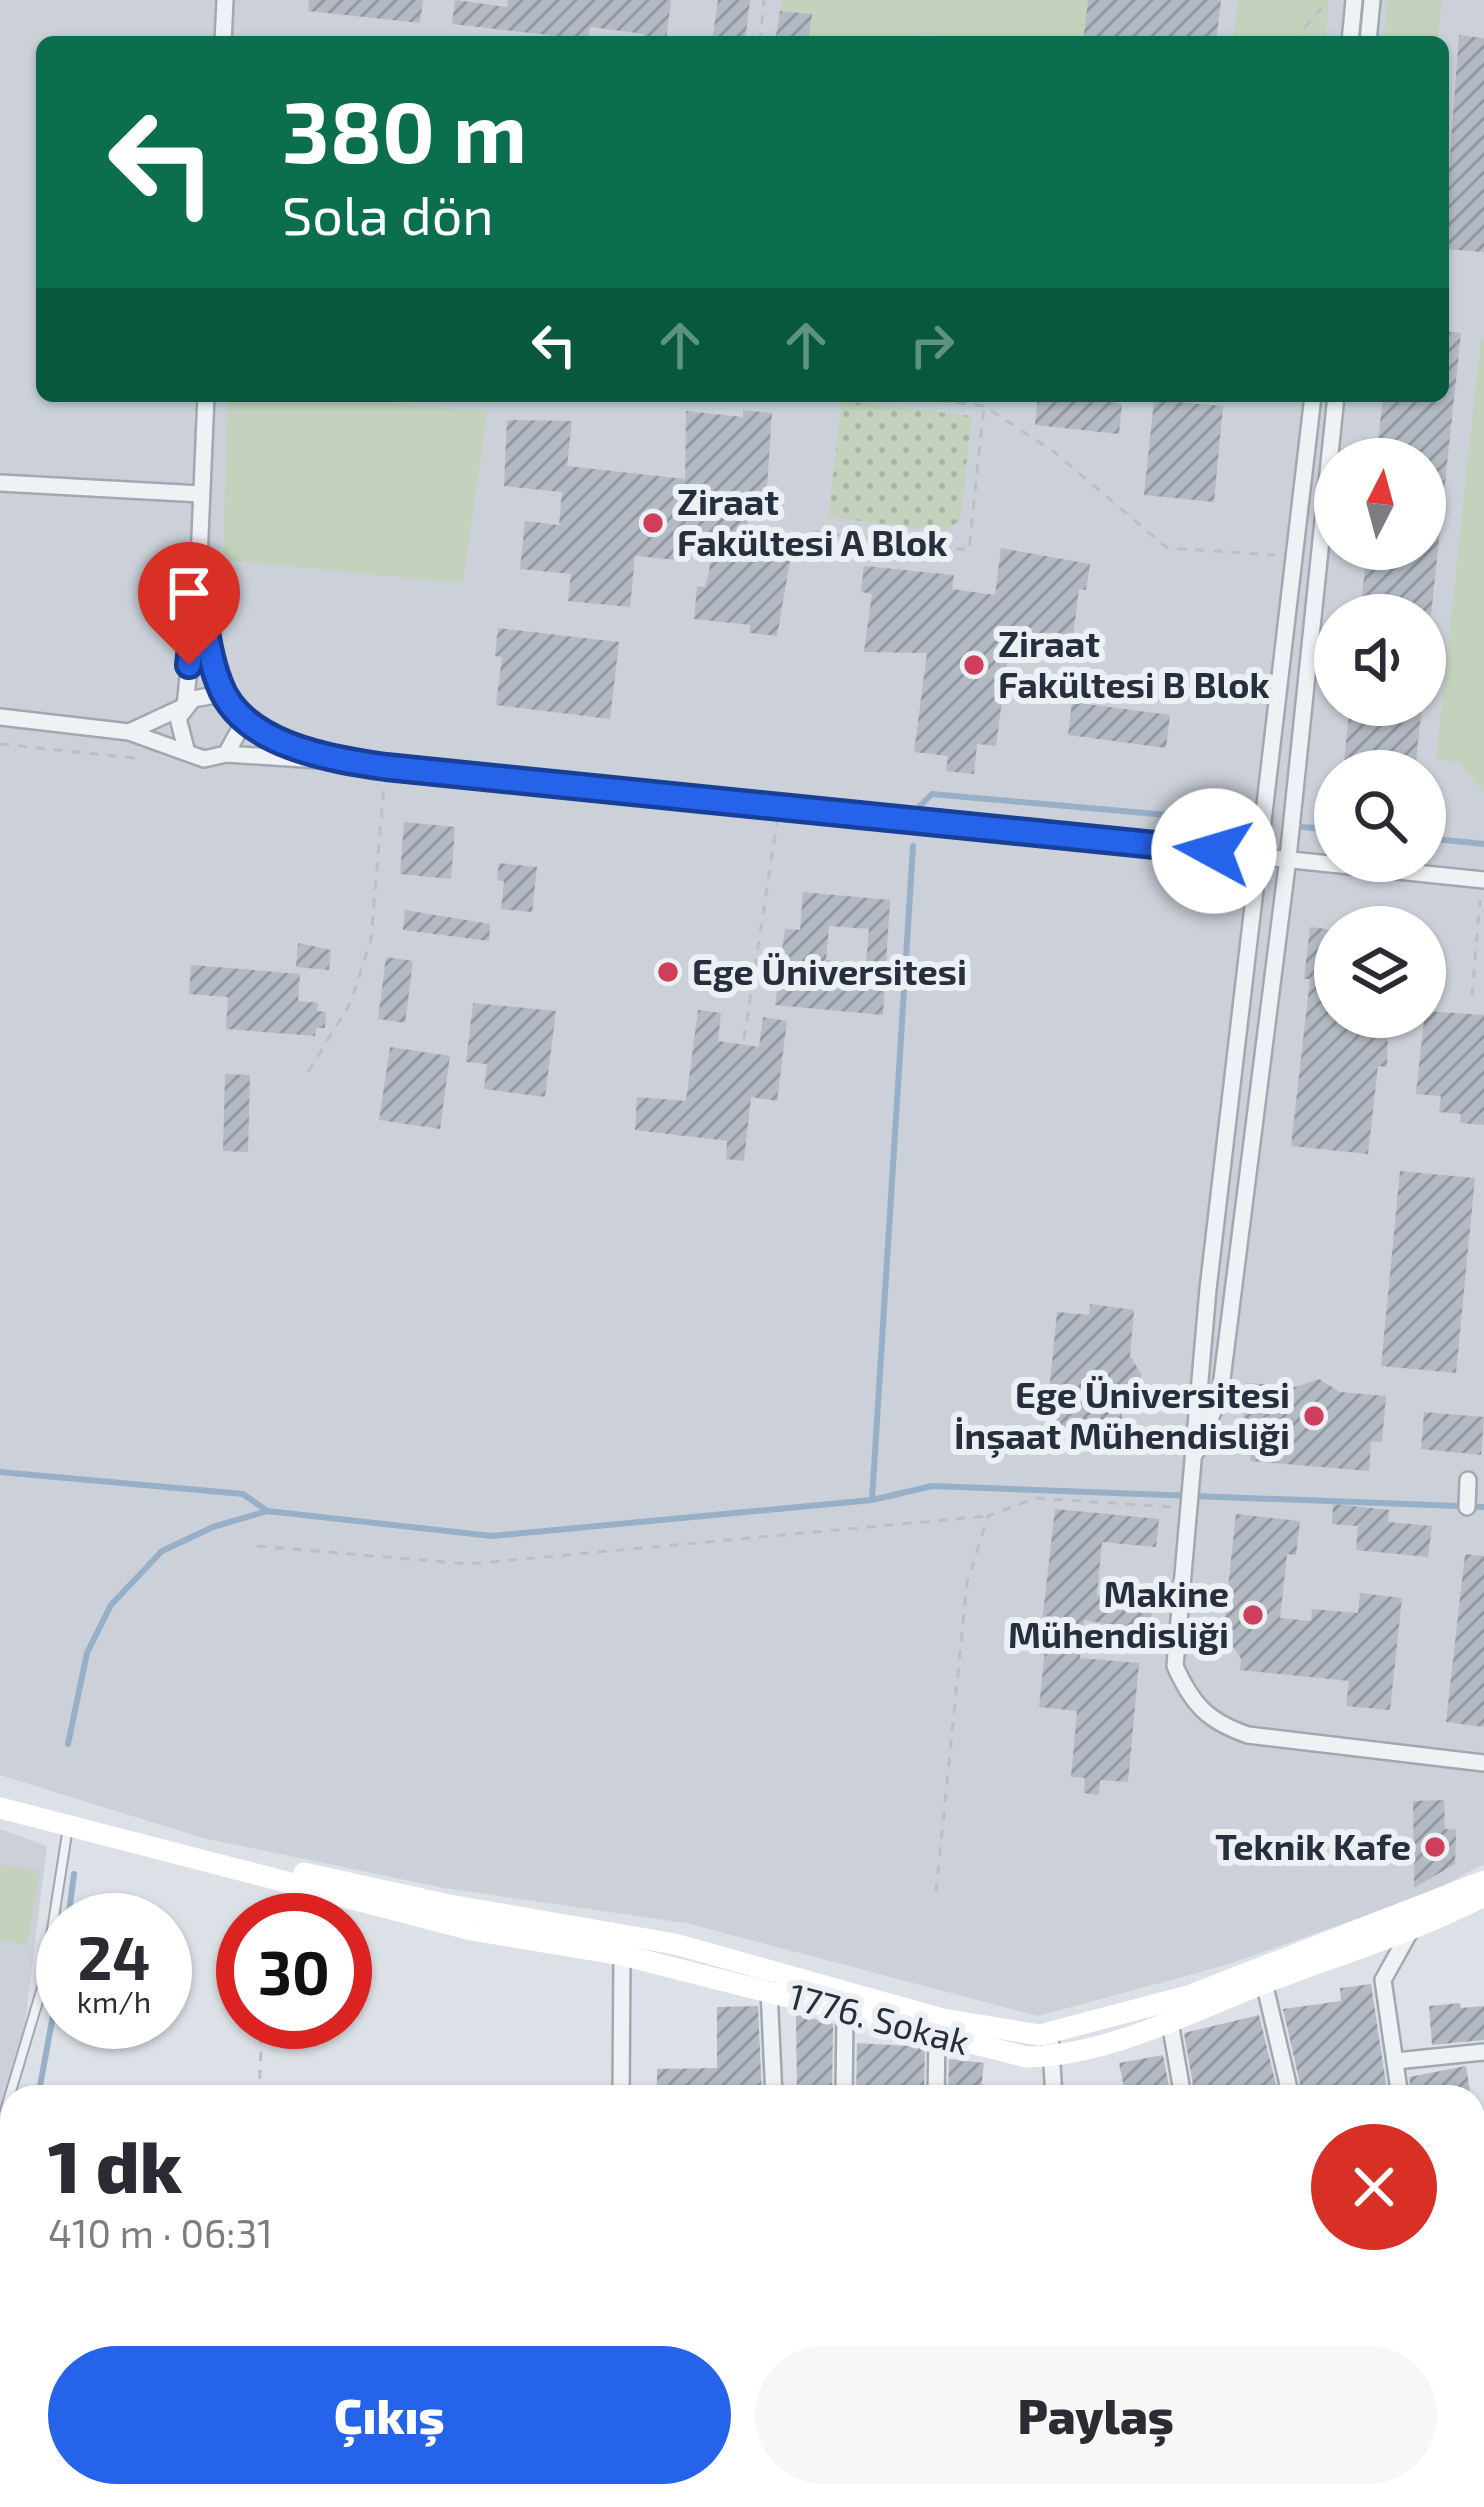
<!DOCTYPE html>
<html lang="tr">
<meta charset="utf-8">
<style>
body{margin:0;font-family:"Exo 2",sans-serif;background:#f7f7f7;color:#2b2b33;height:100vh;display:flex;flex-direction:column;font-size:45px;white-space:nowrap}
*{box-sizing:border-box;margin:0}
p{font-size:39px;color:#7c7c81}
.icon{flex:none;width:66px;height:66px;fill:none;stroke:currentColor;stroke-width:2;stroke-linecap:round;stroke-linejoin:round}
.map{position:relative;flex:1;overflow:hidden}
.details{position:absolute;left:0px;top:2085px;width:1485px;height:423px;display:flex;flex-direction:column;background:#fff;border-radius:36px 36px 0 0;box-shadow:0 3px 9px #0004}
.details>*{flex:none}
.guide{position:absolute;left:36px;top:36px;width:1413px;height:366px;border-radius:18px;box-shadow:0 3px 9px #0004;background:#0b6e4f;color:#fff;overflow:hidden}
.needle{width:78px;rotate:6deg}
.tools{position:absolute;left:1314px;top:438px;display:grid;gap:24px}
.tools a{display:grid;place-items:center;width:132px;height:132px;border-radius:50%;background:#fff;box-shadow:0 3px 9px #0004;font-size:60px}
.speed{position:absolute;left:36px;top:1893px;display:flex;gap:24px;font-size:60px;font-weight:700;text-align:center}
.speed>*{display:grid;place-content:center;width:156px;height:156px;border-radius:50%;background:#fff;box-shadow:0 3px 9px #0004;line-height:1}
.speed small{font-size:30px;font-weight:400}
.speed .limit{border:18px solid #d22;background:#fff;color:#111}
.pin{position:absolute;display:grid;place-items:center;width:102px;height:102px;color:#fff;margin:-123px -51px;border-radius:50% 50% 50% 0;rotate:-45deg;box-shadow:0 0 12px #0007}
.pin .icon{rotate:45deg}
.me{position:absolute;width:132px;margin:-66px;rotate:276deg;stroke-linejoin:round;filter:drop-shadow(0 0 9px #0008)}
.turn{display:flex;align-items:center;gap:42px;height:252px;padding:0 48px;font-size:54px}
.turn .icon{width:156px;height:156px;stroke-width:2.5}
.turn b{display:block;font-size:84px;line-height:102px}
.lanes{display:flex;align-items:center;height:114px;padding:0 48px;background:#0003;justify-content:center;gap:60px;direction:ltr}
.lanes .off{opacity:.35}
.round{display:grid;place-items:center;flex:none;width:126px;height:126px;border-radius:63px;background:#f7f7f7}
.head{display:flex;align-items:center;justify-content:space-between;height:204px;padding:0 48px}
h1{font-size:72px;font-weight:800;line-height:90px}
.action{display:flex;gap:24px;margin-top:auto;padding:24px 48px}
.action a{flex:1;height:138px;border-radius:72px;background:#2563eb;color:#fff;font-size:48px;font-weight:800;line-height:138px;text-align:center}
.action a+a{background:#f7f7f7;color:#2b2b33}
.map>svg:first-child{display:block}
</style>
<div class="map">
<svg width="1484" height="2507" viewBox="0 0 1484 2507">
<defs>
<pattern id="park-dots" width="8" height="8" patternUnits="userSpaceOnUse" patternTransform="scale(3)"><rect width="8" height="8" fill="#c3d1bd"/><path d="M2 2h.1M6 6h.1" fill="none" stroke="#a7b4a3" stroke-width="1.8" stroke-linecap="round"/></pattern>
<pattern id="building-hatch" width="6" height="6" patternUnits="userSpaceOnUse" patternTransform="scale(3)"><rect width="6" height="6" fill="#b4bac4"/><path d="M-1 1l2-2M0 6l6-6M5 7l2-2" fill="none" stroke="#9298a0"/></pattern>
</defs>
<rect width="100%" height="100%" fill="#dce1e7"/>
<g fill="#cbd0d9" fill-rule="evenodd">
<path d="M0,0H1484V1864L1429,1893L1226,1965L1038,2016L686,1923L444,1888L203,1838L0,1775ZM42,42H1443V396H42ZM1335,459H1425V549H1335ZM1335,615H1425V705H1335ZM1335,771H1425V861H1335ZM1335,927H1425V1017H1335Z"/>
<polygon points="0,1829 47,1846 12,2127 0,2126"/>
<polygon points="814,2496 1055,2496 1056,2507 815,2507"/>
</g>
<g fill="#c3d1bd">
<polygon points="782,0 1088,0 1087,42 989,42 921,33 919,42 808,40 811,15 780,11"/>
<polygon points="1238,0 1329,0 1325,42 1233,42"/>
<polygon points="1388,0 1442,0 1437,42 1383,42"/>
<polygon points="1481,338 1484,339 1484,794 1460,762 1436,760"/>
<polygon points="228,396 323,396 487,412 463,583 223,560"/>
<polygon points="0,1864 40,1871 27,1945 0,1940"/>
</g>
<polygon fill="url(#park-dots)" points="842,401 972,416 960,520 945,531 828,517"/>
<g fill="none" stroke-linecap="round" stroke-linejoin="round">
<g stroke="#97b0c8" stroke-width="6">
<polyline points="919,807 932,794 1245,822"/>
<polyline points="1303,827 1335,830"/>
<polyline points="1425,838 1484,844"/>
<polyline points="0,1472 243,1494 266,1510"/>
<polyline points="872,1500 913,846"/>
<polyline points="68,1744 87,1653 111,1605 162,1551 213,1527 267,1511 492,1536 872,1500 932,1486 1484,1507"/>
<polyline points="68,1920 74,1874"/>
<polyline points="38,2097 63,1961"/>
<polyline points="87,2496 87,2507"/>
</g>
</g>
<g fill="url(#building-hatch)" fill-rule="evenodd">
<polygon points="309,0 423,0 420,23 308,11"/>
<polygon points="455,0 507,7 508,0 671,0 666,42 643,42 644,34 590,27 588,42 556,42 557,36 452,24"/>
<polygon points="718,0 750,0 745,42 712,42"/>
<polygon points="1088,0 1221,0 1216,42 1083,42"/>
<polygon points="780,11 812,14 808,42 775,42"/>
<polygon points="1459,35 1484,38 1484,252 1443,249"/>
<polygon points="1443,331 1461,333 1431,615 1360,615 1367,549 1425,549 1425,459 1376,459 1383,396 1443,396"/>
<polygon points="1038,396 1115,396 1114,403 1122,404 1119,434 1035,425"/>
<polygon points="1154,400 1223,406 1214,502 1144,495"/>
<polygon points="743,410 772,413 766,501 750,499 745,545 792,550 777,636 750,633 750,625 694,619 697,586 705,587 709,572 712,542 679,538 677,560 635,556 630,607 568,601 571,574 520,569 525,521 559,525 562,492 504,486 507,420 572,421 567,466 685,479 686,411 743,417"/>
<polygon points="1001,548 1090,564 1086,590 1079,589 1072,646 1010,638 996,746 977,744 974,774 946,771 948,756 914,752 927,653 864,652 872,594 861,592 864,566 954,575 952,589 995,595"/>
<polygon points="498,628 619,642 610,719 496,705 502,657 495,656"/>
<polygon points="1072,702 1170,715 1166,748 1068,735"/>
<polygon points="1350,705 1422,705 1415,771 1343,771"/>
<polygon points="404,822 455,827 451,879 400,874"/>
<polygon points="499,863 537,867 532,912 501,909 504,881 497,880"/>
<path d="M803,892L890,900L883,1015L775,1005L785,929L800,930ZM829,926L869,929L866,963L826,960Z"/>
<polygon points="405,910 490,924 489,941 403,930"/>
<polygon points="1310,927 1335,930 1335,1017 1383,1017 1382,1023 1388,1024 1387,1067 1378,1066 1368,1154 1291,1146 1310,979 1304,979"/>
<polygon points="298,943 331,950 329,970 296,967"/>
<polygon points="386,957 413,961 405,1023 378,1019"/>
<polygon points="191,965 300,974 298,1001 318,1003 317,1011 326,1012 325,1028 316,1028 315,1036 226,1029 228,997 189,994"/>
<polygon points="473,1003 556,1011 545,1097 484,1089 487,1064 466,1062"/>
<polygon points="698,1010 721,1013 718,1041 759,1047 763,1017 787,1021 777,1101 751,1097 744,1161 726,1159 727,1141 635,1130 637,1097 686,1101"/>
<polygon points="1425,1011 1484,1015 1484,1125 1460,1123 1461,1114 1439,1112 1441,1096 1416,1094"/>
<polygon points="390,1047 450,1056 440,1129 379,1120"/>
<polygon points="225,1074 250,1075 248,1152 223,1151"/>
<polygon points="1400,1171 1475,1178 1456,1373 1381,1366"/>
<polygon points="1090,1304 1134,1310 1130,1356 1141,1374 1141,1396 1122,1411 1120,1451 1075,1448 1075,1435 1045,1433 1057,1312 1089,1315"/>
<polygon points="1319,1379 1340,1392 1386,1396 1382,1442 1371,1442 1369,1471 1250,1461 1253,1429 1243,1428 1247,1383 1295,1387"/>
<polygon points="1424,1412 1484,1417 1481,1455 1421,1449"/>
<polygon points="1333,1504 1389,1510 1388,1522 1432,1526 1428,1557 1356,1550 1358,1526 1332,1524"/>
<polygon points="1055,1509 1159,1519 1156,1547 1102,1542 1097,1595 1153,1601 1150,1632 1084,1620 1080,1658 1139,1663 1128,1782 1100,1780 1099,1795 1084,1793 1085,1778 1071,1777 1077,1711 1039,1707 1045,1649 1039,1648"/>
<polygon points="1236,1514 1300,1521 1296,1555 1287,1554 1280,1618 1311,1621 1312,1609 1358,1613 1360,1593 1402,1598 1390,1710 1346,1706 1349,1681 1240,1670 1241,1659 1232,1645 1222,1644"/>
<polygon points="1465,1554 1484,1556 1484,1727 1446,1722"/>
<polygon points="1444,1800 1445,1829 1456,1830 1455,1864 1414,1888 1413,1801"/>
<polygon points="1371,1984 1388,2097 1303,2097 1283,2009 1341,2001 1340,1988"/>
<polygon points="1460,2003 1461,2008 1484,2006 1484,2040 1432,2045 1429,2006"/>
<polygon points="758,2006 762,2097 657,2097 657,2069 717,2068 717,2007"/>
<polygon points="796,2014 833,2024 832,2097 797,2097"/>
<polygon points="1259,2015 1279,2097 1195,2097 1184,2033"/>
<polygon points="857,2043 925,2047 924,2097 856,2095"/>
<polygon points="1163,2055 1171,2097 1126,2097 1119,2063"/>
<polygon points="949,2059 984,2063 980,2097 948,2097"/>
<polygon points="1466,2066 1471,2097 1412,2097 1409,2077"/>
</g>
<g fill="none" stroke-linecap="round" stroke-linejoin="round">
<defs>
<g id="lane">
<polyline points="0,2128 44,1981 68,1827"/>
<polyline points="0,2416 12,2449"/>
<polyline points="28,2496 31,2507"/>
</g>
<g id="street">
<polyline points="223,42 225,0"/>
<polyline points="1350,42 1354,0"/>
<polyline points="1368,42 1372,0"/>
<path d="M1313,396L1208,1289L1175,1666C1192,1704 1207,1721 1248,1735L1484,1763"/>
<polyline points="0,483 201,494"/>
<polyline points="0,717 129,732 204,759 226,754 241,727 219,686 198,583"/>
<polyline points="129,732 185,706 198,583 206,396"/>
<polyline points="186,749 178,718 193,699 215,695 271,736 360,763 1484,880"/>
<polyline points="226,754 319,760"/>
<polyline points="1196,1452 1220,1395 1288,858 1336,396"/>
<polyline points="1467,1507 1468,1480"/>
<polyline points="1263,1978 1291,2097"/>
<polyline points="769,1990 774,2097"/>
<polyline points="1170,2022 1183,2097"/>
<polyline points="1050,2032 1054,2097"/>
<polyline points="1396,2061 1484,2052"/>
<polyline points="621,2097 622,1955"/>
<polyline points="844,2097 845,2010"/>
<polyline points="936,2097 937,2034"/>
<polyline points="1400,2097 1383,1980 1413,1926"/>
<polyline points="1473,2156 1484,2155"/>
<polyline points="1473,2282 1484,2281"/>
<polyline points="1473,2364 1484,2363"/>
<polyline points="1473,2461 1484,2460"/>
<polyline points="651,2496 652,2507"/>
<polyline points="800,2496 801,2507"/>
<polyline points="1088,2496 1088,2507"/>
<polyline points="1334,2496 1335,2507"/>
<polyline points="1452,2496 1453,2507"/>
<polyline points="1103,2507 1188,2496"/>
</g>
</defs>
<use href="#lane" stroke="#a2a8b1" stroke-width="12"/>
<use href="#street" stroke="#a2a8b1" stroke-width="20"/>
<g stroke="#bbbfc5" stroke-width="3" stroke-dasharray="9 9" stroke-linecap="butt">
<polyline points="760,42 764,0"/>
<polyline points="1293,42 1322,7"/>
<polyline points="903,396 984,406 1053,451 1167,548 1274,555"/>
<polyline points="813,532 969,550 985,396"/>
<polyline points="0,744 134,758 140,753"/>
<polyline points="1472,996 1480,900"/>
<polyline points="744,1039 777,822"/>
<polyline points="308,1072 351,1002 371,939 384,786"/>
<polyline points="257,1546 469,1564 988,1516"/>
<polyline points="936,1892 967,1583 988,1516 1036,1498 1172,1507"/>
<polyline points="262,1900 265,1920"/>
<polyline points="259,2097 262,2022"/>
</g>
<use href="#lane" stroke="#eff2f5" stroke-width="8"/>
<use href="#street" stroke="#eff2f5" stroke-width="15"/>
<g stroke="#fff" stroke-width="21">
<path d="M0,1808L472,1930L622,1955L1026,2057C1107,2056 1188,2013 1262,1984C1337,1955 1412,1933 1484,1896"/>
<polyline points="304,1873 449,1905 675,1944 943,2019 1040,2035 1188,1996 1484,1881"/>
</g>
</g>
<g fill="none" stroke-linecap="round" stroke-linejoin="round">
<defs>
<path id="route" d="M189,665L198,583C204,615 207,652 219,683C241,745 330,759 386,767L1214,851"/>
</defs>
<use href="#route" stroke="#184099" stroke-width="30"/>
<use href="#route" stroke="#2563eb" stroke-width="21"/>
</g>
<g fill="#cf3e5a" stroke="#ecf0f5" stroke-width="4.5">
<circle cx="653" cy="523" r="12"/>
<circle cx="974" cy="665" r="12"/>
<circle cx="668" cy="972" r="12"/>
<circle cx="1314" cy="1416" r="12"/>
<circle cx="1253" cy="1615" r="12"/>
<circle cx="1435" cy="1847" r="12"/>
</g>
<g text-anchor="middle" stroke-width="12" stroke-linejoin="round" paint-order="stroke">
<g font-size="36" font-weight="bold" fill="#262f3d" stroke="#ecf0f5" text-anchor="start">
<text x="677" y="515">Ziraat<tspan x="677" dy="41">Fakültesi A Blok</tspan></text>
<text x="998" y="657">Ziraat<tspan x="998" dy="41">Fakültesi B Blok</tspan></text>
<text x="692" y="985">Ege Üniversitesi</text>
<text x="1290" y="1408" text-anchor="end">Ege Üniversitesi<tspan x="1290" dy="41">İnşaat Mühendisliği</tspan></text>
<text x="1229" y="1607" text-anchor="end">Makine<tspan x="1229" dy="41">Mühendisliği</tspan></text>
<text x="1411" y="1860" text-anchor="end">Teknik Kafe</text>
</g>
<g font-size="36" fill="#262f3d" stroke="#ecf0f5">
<text transform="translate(879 2019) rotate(15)" y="13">1776. Sokak</text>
</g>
</g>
</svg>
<div class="tools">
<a><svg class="needle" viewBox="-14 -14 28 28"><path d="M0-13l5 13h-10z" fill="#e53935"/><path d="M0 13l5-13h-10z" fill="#7c7c81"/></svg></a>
<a><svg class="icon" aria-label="sound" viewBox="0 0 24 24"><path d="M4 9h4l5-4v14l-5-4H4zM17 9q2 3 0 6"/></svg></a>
<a><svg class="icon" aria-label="search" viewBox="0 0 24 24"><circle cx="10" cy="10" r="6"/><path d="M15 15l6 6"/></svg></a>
<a><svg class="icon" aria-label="layers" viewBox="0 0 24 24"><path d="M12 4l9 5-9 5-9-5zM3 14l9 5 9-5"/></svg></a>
</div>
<div class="speed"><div>24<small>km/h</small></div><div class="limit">30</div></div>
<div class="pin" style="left:189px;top:665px;background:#d93025"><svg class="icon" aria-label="arrive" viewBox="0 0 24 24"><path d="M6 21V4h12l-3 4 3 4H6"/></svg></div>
<svg class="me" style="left:1214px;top:851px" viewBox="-20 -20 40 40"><circle r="19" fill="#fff"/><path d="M0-13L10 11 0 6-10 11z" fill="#2563eb"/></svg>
<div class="guide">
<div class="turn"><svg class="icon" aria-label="left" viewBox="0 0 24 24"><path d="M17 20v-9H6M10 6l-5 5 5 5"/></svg><div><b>380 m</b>Sola dön</div></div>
<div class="lanes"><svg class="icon" aria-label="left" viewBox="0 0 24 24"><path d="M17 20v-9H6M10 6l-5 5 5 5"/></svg><svg class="icon off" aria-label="ahead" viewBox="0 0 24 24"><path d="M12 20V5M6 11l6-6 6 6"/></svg><svg class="icon off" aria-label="ahead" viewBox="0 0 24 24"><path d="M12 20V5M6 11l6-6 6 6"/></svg><svg class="icon off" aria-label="right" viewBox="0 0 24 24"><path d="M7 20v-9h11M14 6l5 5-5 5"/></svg></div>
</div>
<section class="details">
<div class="head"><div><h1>1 dk</h1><p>410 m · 06:31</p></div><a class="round" style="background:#d93025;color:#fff"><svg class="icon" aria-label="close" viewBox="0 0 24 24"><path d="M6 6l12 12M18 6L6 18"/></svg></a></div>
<div class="action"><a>Çıkış</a><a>Paylaş</a></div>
</section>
</div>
